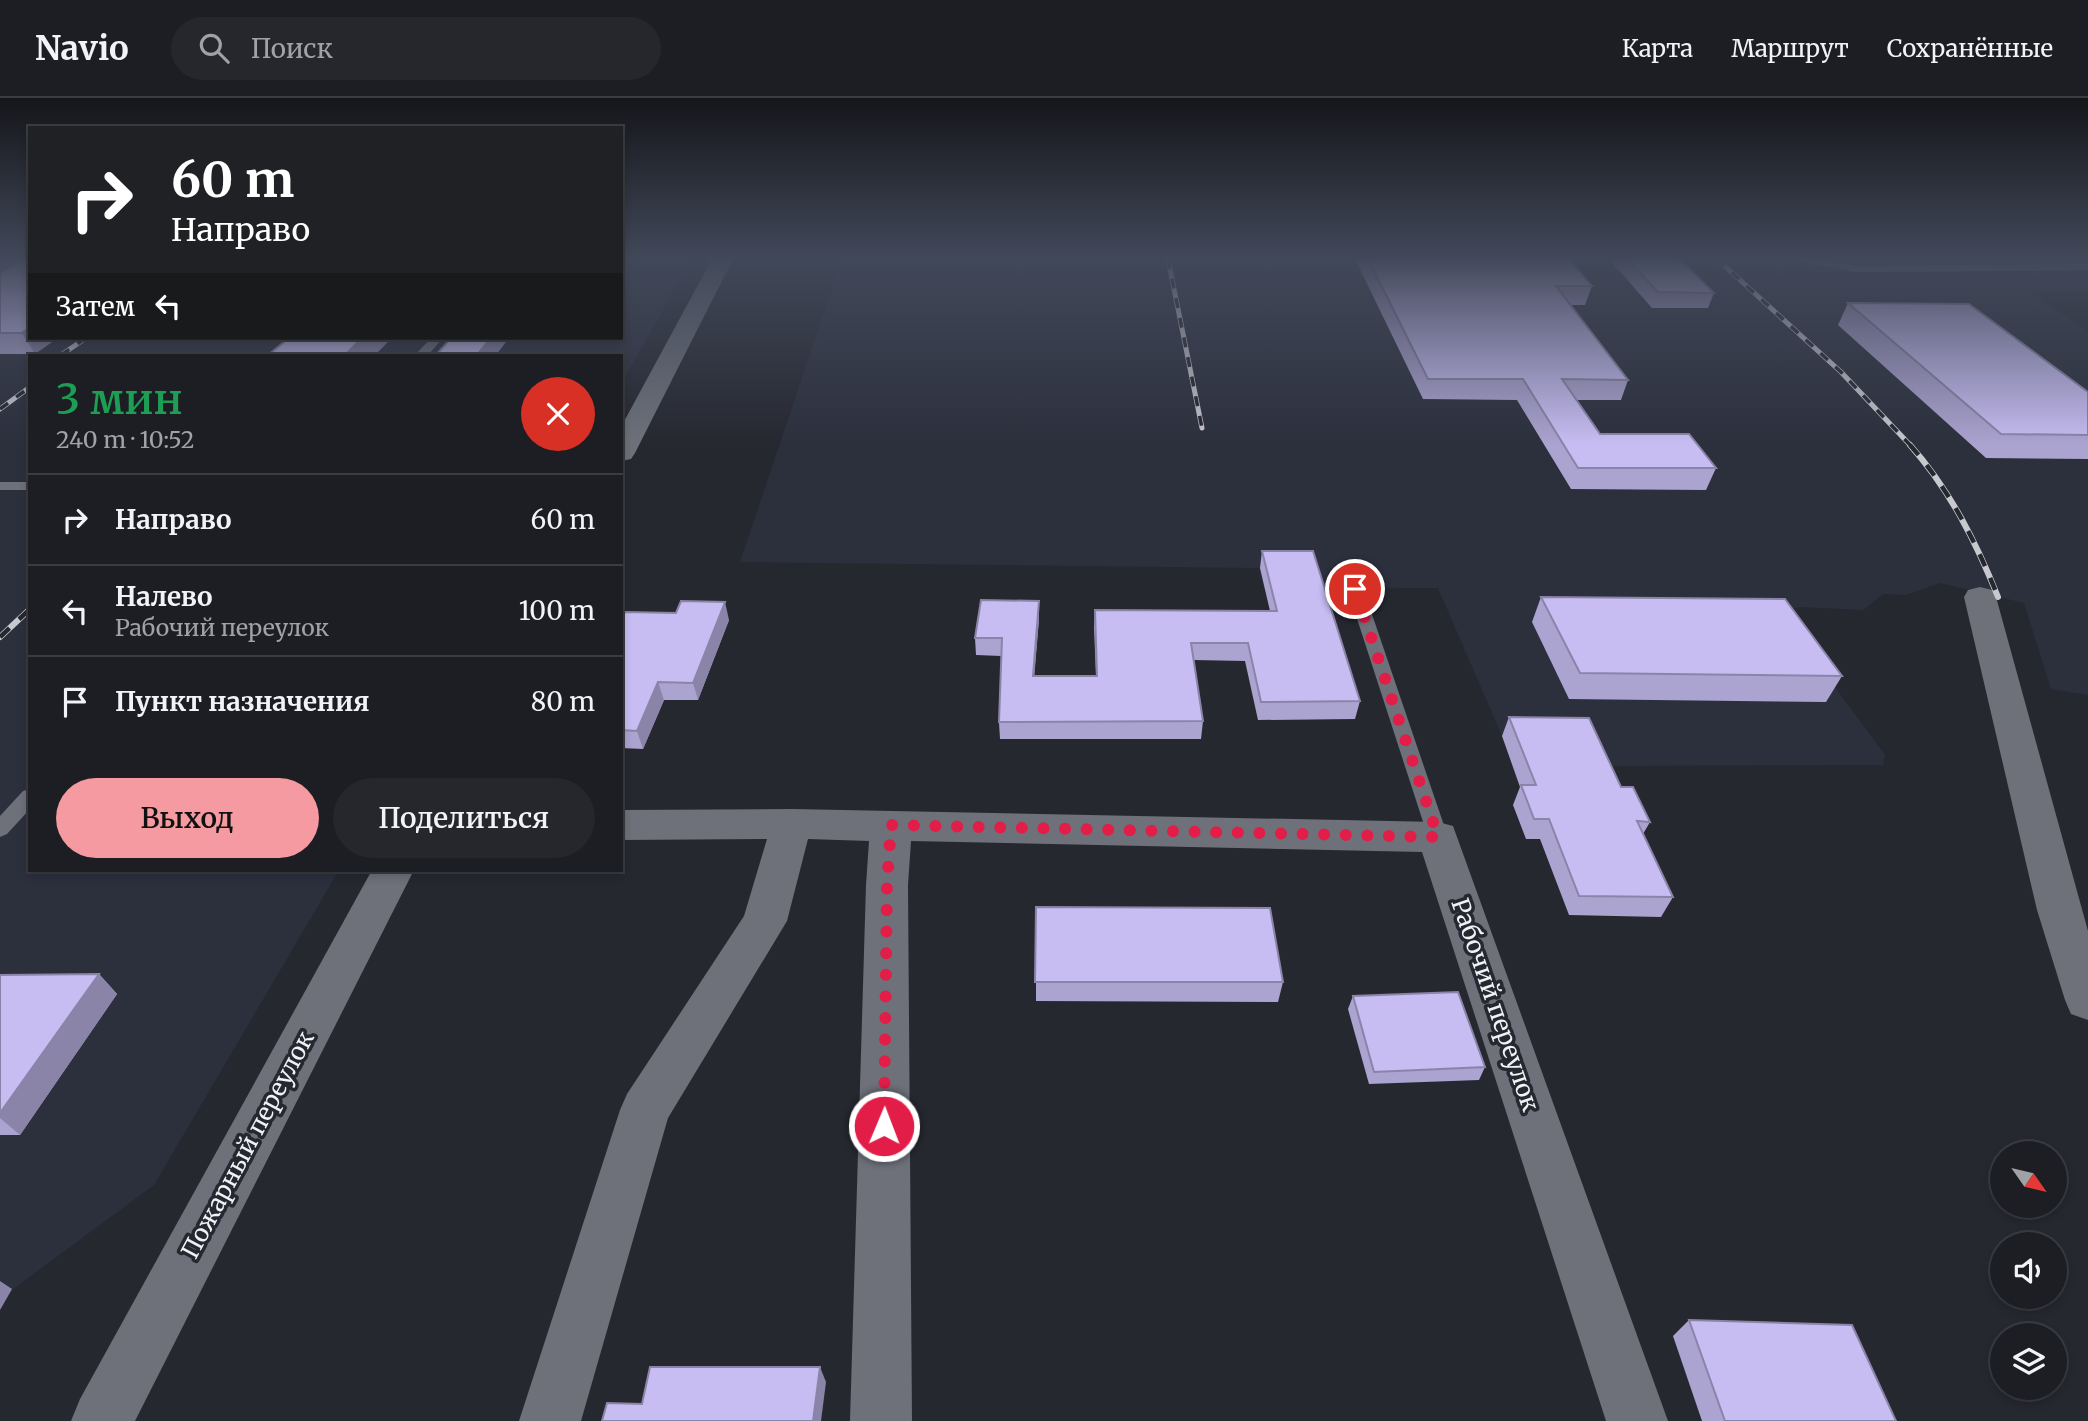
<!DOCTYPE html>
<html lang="ru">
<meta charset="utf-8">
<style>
body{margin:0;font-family:Merriweather,serif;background:#25272c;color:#f1f3f6;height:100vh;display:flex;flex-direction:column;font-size:26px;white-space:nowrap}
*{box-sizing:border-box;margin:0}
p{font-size:23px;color:#a0a2a6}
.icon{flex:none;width:38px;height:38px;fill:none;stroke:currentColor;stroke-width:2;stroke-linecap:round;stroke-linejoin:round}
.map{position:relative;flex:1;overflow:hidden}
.sheet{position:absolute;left:28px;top:256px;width:595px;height:518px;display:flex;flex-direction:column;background:#1c1e24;border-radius:0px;box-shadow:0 4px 10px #0003,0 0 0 2px #3a3c41}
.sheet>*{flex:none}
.banner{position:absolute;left:28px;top:28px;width:595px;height:214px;border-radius:0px;box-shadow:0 4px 10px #0003,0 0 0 2px #3a3c41;background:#202124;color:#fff;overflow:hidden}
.needle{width:46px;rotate:124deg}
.buttons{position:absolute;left:1990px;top:1043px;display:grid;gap:14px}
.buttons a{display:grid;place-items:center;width:77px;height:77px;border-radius:50%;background:#1c1e24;box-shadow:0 4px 10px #0003,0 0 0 2px #3a3c41;font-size:35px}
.pin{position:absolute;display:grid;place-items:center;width:60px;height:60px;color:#fff;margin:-30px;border:4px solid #fff;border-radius:50%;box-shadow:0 2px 7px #0007}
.me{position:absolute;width:77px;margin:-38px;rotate:1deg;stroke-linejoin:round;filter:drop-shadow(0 0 5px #0008)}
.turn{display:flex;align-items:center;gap:24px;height:147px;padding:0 28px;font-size:32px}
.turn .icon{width:91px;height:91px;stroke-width:2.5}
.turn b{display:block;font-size:49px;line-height:60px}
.then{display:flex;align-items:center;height:66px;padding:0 28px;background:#0003;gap:14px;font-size:26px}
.round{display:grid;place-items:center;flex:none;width:74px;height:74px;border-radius:37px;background:#25272c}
.overview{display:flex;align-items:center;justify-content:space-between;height:119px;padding:0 28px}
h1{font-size:42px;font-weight:600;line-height:52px;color:#1e9e55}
.action{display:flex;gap:14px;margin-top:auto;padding:14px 28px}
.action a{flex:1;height:80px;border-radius:42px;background:#f49aa0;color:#111;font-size:28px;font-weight:600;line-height:80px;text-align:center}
.action a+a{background:#25272c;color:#f1f3f6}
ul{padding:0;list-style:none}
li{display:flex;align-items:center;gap:21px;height:91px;padding:0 28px;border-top:2px solid #3a3c41}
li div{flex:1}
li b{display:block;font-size:26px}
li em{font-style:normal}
header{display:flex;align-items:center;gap:42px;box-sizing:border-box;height:98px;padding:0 35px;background:#1c1e24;border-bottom:2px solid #3a3c41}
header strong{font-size:33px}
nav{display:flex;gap:38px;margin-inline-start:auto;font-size:24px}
.search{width:490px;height:63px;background:#25272c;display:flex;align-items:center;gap:18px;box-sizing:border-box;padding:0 24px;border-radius:38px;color:#a0a2a6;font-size:26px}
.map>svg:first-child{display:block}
</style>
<header>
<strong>Navio</strong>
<div class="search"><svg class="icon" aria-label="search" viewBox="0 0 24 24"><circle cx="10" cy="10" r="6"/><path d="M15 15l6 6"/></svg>Поиск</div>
<nav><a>Карта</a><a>Маршрут</a><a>Сохранённые</a></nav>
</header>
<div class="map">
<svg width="2088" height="1323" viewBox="0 0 2088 1323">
<rect width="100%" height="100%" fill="#262830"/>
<g fill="#2c303d">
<polygon points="0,161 30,240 621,240 621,161 692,161 621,286 621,257 30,257 30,772 339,772 154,1087 13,1191 0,1212"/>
<polygon points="842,161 2088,161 2088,193 2032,195 2088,233 2088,597 2051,591 2024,505 1940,485 1906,497 1883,496 1863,512 1801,509 1778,512 1885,657 1883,667 1593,668 1502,638 1438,490 1264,491 1259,470 740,464"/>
</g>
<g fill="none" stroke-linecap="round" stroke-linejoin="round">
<g fill="#6e717a" fill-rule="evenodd">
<polygon points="1786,161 1814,161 1856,168 2088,166 2088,172 1856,174"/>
<polygon points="431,240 443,240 428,257 415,257"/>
<rect x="0" y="384" width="30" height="8"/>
<polygon points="1355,485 1363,490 1448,739 1445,744 1438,747 1431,744 1428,739 1347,490"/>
<polygon points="30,691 30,711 7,736 0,739 0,718 23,693"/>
</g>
<g fill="#6e717a" fill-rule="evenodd">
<polygon points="712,161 733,161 635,355 631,361 621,363 621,329"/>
<polygon points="1980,489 1992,492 1996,499 2088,833 2088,922 2071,916 2065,902 2037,812 1964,499 1968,492"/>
<polygon points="792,711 1438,724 1453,728 1668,1323 1606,1323 1422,754 911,743 908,787 912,1323 850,1323 866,787 869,743 808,741 787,823 668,1020 581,1323 519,1323 620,1012 627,996 744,818 767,741 621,742 621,712"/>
<polygon points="372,772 414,772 135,1323 71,1323 80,1301"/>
</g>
<defs>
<g id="rail-far1">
<polyline points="1168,161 1202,330"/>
<polyline points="1717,161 1841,274 1912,349"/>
<polyline points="61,257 86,240"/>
<polyline points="0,311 30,289"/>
</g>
<g id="rail">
<path d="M1910,347C1950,392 1976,444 1998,499"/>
<polyline points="0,539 30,511"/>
</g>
</defs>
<use href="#rail-far1" stroke="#c8c9cf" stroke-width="5"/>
<use href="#rail" stroke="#c8c9cf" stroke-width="6"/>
<use href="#rail-far1" stroke="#262830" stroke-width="3.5" stroke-dasharray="10" stroke-linecap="butt"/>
<use href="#rail" stroke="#262830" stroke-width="4.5" stroke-dasharray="13" stroke-linecap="butt"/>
</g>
<g fill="#aba3d0">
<polygon points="0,161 35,256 0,256"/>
<polygon points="1355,161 1569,161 1592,188 1585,207 1570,207 1628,282 1621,302 1576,302 1600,336 1716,370 1706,392 1571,391 1517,302 1423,301"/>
<polygon points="1609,161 1668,161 1714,195 1708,210 1652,210"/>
<polygon points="1848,205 2088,294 2088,361 1986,360 1838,227"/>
<polygon points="1262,453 1360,603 1355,621 1258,622 1245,563 1194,562 1203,623 1201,641 1000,641 999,624 1001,558 976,557 975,540 1039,521 1034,578 1096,578 1094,529 1095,512 1270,513 1260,470"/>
<polygon points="1541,499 1842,578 1826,604 1569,601 1532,524"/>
<polygon points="729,522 698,602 664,602 643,651 621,650 621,523"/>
<polygon points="1509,619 1621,689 1650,724 1643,736 1673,799 1661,819 1569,817 1540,741 1526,741 1513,707 1520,689 1502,638"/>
<polygon points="1036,809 1283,884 1278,904 1036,903"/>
<polygon points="99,876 117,896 20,1037 0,1037 0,877"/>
<polygon points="1353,898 1485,969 1479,982 1369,986 1348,911"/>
<polygon points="1689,1222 1896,1323 1702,1323 1673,1238"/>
</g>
<g fill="#8b84a9">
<polygon points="0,161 23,161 0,187"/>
<polygon points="30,229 30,240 58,240 35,256 22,235"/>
<polygon points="362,240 392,240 375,257 345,257"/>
<polygon points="491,240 504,240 506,244 496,257 477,257"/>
<polygon points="1039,503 1039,521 1033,595 1033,578"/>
<polygon points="725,504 729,522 698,602 693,585"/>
<polygon points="658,584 664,602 643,651 637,633"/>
<polygon points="99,876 117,896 20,1037 0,1020 0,1015"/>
<polygon points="0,1183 12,1191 0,1212"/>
<polygon points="820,1269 826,1284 821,1323 813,1323"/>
</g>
<g fill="#c7bdf2" stroke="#8b84a9" stroke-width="2">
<polygon points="19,161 30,161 30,229 22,235 0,235 0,174 19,164"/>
<polygon points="1368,161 1569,161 1592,188 1556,188 1628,282 1562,281 1600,336 1689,336 1716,370 1578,370 1523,281 1428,281"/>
<polygon points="1627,161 1681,162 1714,195 1658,194"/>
<polygon points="1848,205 1969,206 2088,294 2088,337 2001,336"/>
<polygon points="289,240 362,240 345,257 268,257"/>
<polygon points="451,240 491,240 477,257 436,257"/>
<polygon points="1262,453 1313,453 1360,603 1261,604 1248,545 1191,545 1203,623 999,624 1002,540 975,540 981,502 1039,503 1033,578 1097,578 1095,512 1277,513"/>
<polygon points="1541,499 1785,501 1842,578 1580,575"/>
<polygon points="681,503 725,504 693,585 658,584 637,633 621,632 621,523 625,514 676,515"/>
<polygon points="1509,619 1589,620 1621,689 1633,689 1650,724 1637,723 1673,799 1579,798 1549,721 1534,721 1528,705 1521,687 1536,687"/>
<polygon points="1036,809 1270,810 1283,884 1035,884"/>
<polygon points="99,876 0,1015 0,877"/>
<polygon points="1458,894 1485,969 1374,974 1353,898"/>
<polygon points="1689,1222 1852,1227 1896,1323 1725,1323"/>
<polygon points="650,1269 820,1269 813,1323 602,1323 607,1305 642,1306"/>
</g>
<linearGradient id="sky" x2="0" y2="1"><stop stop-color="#15161a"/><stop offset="0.46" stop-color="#414859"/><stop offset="1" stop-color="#414859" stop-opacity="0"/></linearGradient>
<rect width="2088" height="347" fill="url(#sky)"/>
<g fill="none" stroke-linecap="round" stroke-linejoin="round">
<polyline stroke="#e11d48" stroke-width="12" stroke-dasharray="0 21.6" points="884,1028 887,787 891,727 1438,739 1355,491"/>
</g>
<g text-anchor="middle" stroke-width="7" stroke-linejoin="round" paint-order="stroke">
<g font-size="24" fill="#f1f2f7" stroke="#262830">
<text transform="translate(1495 907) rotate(71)" y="8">Рабочий переулок</text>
<text transform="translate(248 1047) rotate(-62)" y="8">Пожарный переулок</text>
</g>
</g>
</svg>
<div class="buttons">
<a><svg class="needle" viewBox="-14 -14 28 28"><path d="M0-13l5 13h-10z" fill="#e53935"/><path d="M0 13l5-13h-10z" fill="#a0a2a6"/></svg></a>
<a><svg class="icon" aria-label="sound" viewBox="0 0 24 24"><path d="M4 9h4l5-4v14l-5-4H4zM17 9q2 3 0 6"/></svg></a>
<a><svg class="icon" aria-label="layers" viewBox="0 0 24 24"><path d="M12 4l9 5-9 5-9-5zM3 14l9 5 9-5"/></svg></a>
</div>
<div class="pin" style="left:1355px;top:491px;background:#d93025"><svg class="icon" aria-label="arrive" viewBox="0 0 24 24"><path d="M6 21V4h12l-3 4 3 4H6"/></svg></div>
<svg class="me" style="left:884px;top:1028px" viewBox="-20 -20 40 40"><circle r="17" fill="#e11d48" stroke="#fff" stroke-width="3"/><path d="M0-11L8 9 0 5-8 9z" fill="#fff"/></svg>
<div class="banner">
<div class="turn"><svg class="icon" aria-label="right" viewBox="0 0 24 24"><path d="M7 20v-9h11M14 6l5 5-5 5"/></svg><div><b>60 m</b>Направо</div></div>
<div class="then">Затем<svg class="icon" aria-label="left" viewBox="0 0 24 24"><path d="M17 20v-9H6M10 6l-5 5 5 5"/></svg></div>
</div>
<section class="sheet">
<div class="overview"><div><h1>3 мин</h1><p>240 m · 10:52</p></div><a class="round" style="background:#d93025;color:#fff"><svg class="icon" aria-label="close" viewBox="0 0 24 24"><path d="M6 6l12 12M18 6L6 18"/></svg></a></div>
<ul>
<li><svg class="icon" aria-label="right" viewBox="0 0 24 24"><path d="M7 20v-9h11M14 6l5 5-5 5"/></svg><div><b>Направо</b></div><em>60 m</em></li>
<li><svg class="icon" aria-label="left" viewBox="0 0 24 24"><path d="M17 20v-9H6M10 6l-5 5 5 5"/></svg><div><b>Налево</b><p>Рабочий переулок</p></div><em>100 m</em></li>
<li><svg class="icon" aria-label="arrive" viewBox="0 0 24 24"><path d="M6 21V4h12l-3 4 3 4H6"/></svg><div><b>Пункт назначения</b></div><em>80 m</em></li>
</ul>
<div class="action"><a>Выход</a><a>Поделиться</a></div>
</section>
</div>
